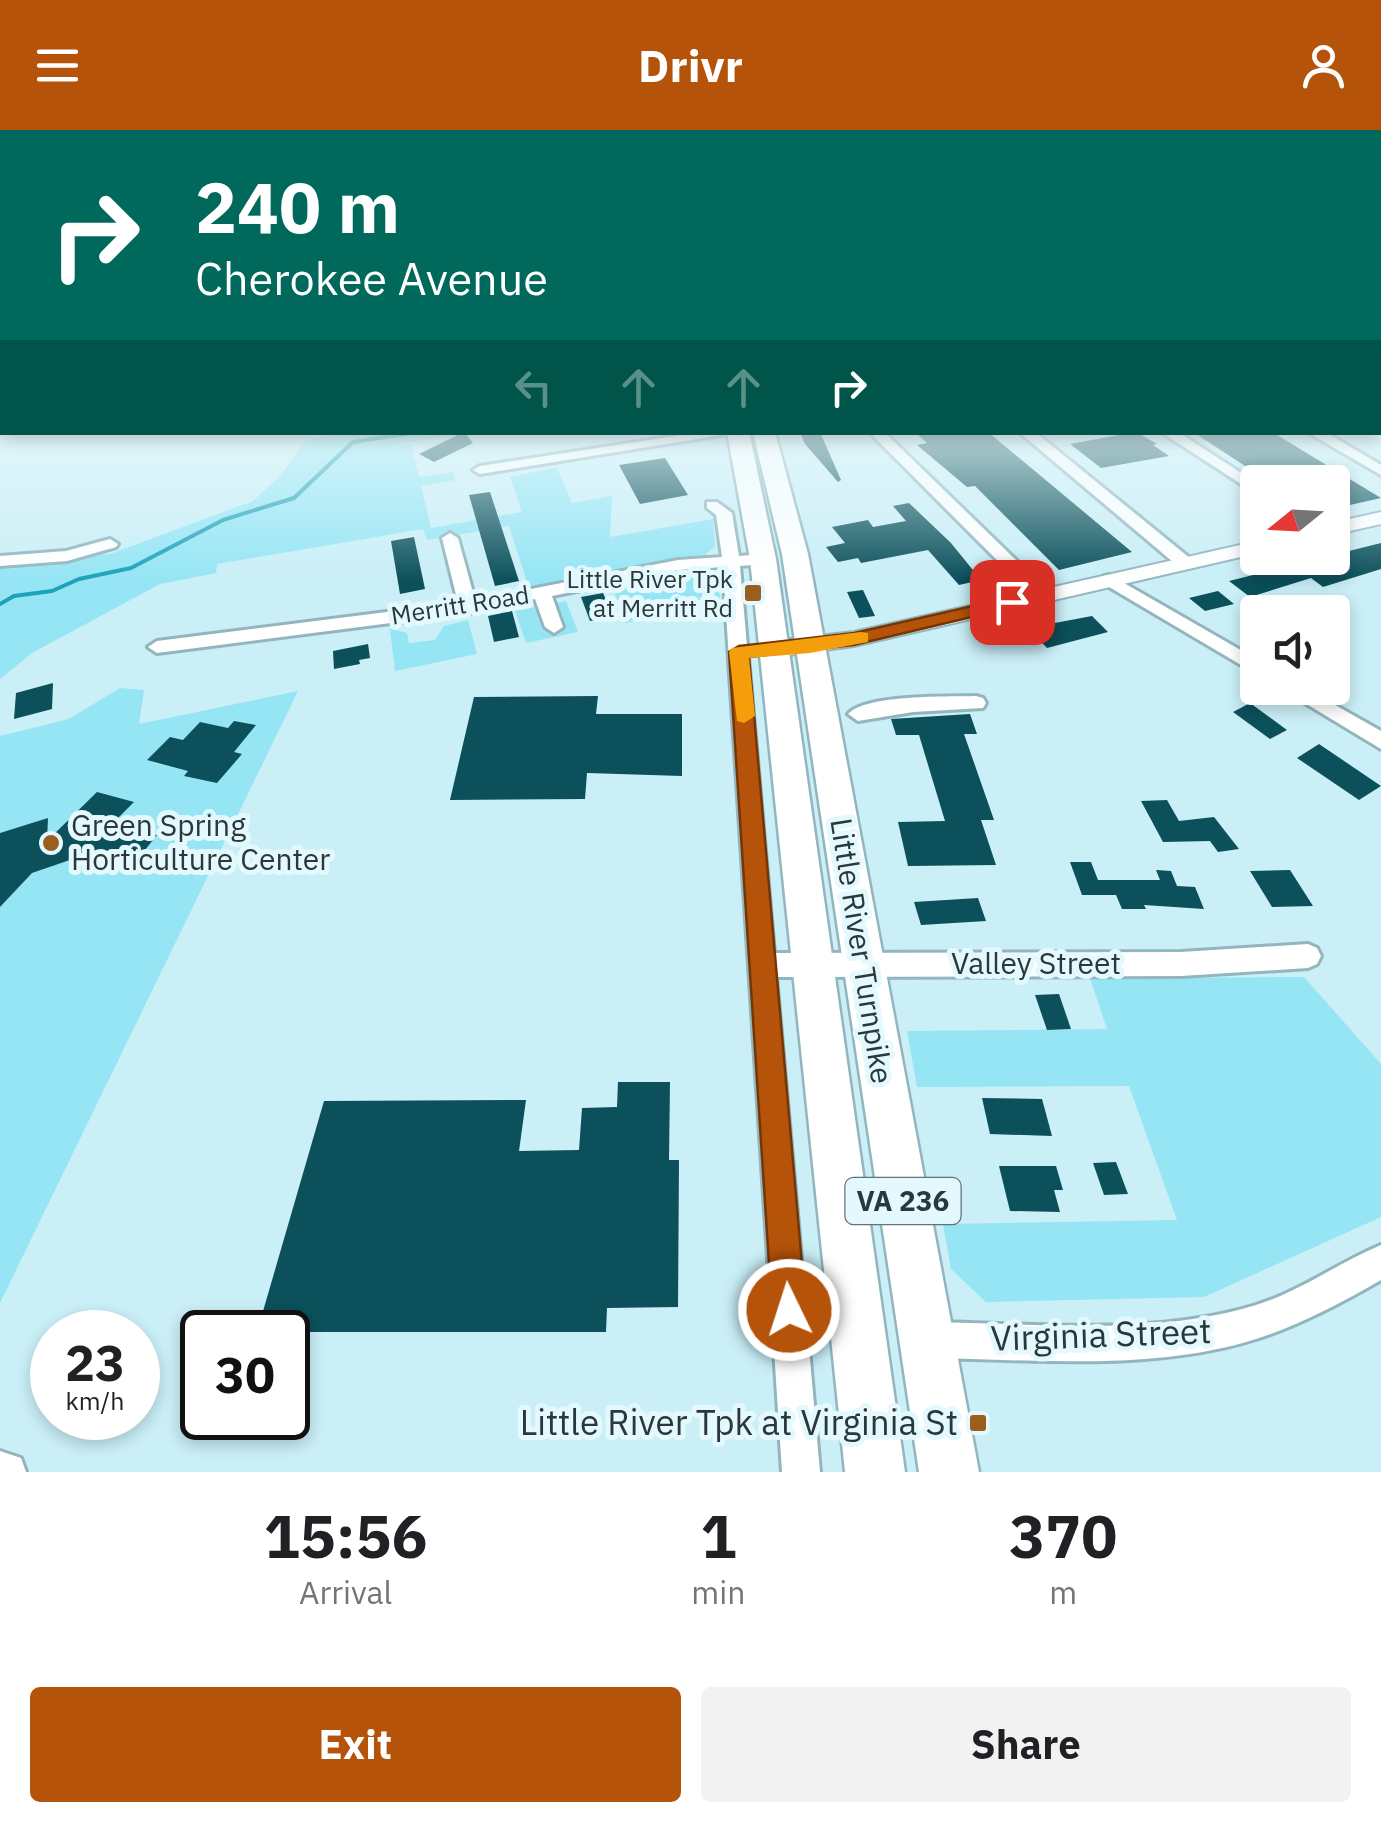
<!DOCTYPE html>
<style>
body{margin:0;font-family:"IBM Plex Sans",sans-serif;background:#f2f2f2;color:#202124;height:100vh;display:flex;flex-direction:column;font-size:38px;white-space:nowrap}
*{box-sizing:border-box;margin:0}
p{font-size:32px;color:#757577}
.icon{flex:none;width:55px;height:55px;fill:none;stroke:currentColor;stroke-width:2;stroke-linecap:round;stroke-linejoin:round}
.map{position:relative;height:1342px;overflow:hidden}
.sheet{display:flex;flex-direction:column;background:#fff;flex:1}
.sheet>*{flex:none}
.banner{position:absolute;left:0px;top:0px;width:1382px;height:305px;box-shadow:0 5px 15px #0003;background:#00695c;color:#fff;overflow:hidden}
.needle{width:65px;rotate:252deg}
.fabs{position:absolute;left:1240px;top:335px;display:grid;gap:20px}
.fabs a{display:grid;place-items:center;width:110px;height:110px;border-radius:10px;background:#fff;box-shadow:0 5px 15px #0003;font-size:50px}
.speed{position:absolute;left:30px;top:1180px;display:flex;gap:20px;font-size:50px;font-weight:700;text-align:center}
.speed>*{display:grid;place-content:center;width:130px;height:130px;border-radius:50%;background:#fff;box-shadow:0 5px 15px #0003;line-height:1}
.speed small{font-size:25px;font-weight:400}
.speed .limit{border:5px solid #111;border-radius:15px;background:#fff;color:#111}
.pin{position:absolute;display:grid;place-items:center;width:85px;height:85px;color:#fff;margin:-42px;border-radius:20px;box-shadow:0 5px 15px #0006}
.me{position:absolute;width:110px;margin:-55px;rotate:356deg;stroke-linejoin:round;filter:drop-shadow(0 0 8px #0008)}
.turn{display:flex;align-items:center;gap:35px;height:210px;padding:0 30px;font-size:45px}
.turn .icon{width:130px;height:130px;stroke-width:2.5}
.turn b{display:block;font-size:70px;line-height:85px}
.lanes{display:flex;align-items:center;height:95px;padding:0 30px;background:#0003;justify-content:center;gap:50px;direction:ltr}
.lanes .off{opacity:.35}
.eta{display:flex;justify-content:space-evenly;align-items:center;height:170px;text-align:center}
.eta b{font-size:60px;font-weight:700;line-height:70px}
.cta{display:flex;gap:20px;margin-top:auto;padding:20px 30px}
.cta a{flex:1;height:115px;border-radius:10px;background:#b45309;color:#fff;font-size:40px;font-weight:700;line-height:115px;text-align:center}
.cta a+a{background:#f2f2f2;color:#202124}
header{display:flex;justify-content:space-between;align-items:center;height:130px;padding:0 30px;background:#b45309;color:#fff;font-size:45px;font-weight:700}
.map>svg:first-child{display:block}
</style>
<header><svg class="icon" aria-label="menu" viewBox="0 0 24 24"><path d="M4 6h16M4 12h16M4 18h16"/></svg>Drivr<svg class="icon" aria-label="person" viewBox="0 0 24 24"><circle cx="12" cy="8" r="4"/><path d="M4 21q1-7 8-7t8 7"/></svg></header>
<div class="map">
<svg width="1381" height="1342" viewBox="0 0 1381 1342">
<rect width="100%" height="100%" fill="#caeff7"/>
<g fill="#95e5f5">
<path d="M331,303H490C455,308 422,306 389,317L411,315L419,347L453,342L455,350L421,356L431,398L522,382L510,347L557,337L572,373L612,366L610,407L713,389L715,416L704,426L529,458L509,396L427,410L423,399L217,434L216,443L160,454L32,523L0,549V434L110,424L253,371L278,348L305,312Z"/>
<polygon points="696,445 717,452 721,472 625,493 614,461"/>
<polygon points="566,471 578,502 526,513 515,481"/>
<polygon points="468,490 477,524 395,541 390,499 407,503 409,513 435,510 444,496"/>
<polygon points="120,558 144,560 139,594 298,561 0,1173 0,606 69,589"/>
<polygon points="1304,847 1381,934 1381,1087 1204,1167 986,1172 951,1139 943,1094 1177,1090 1129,956 917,957 907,901 1107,899 1090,848"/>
</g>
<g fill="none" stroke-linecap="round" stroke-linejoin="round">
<g stroke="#1ea2b8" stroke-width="4">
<polyline points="442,302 481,302"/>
<polyline points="0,474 14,466 52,461 79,449 131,438 223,390 294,368 353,312 419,302"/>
</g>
</g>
<g fill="#0b505b">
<polygon points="464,302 473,313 434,332 419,324"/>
<polygon points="800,302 820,302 841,350 838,352 805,314"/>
<polygon points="915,302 988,302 1132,422 1059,440 975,356 967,357 917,315 927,313"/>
<polygon points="1136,302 1157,314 1153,315 1169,326 1101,338 1070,314"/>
<polygon points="1193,302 1272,302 1381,368 1332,379 1332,352 1305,352 1304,344 1268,351"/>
<polygon points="665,328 688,365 640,374 619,335"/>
<polygon points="490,362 519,451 495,456 469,365"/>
<polygon points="909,373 951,413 981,450 959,455 928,420 861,433 858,428 838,432 826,417 845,413 832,397 868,390 873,397 906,391 893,376"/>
<polygon points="414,407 425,459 400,464 391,411"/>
<polygon points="1381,413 1381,439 1323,457 1311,448 1250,467 1229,451"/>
<polygon points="863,460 875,486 859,488 847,462"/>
<polygon points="1218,461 1234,474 1205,481 1189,468"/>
<polygon points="603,463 613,486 590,491 581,467"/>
<polygon points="512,481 519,507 494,512 488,486"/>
<polygon points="1092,486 1108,502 1047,518 1028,498"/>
<polygon points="368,514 370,528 359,530 360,534 334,539 333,521"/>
<polygon points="53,553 52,579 14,589 16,563"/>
<polygon points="598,566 596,584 682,584 682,646 587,643 585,669 450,670 474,567"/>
<polygon points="1250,573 1287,600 1270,609 1233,582"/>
<polygon points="970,584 977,604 964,604 994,690 981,690 996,735 908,736 898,692 945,691 919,605 896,605 891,589"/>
<polygon points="234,591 256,595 234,622 242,624 217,653 184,646 188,641 147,630 170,607 183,610 200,592 228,598"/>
<polygon points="1319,614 1381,656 1359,670 1297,628"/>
<polygon points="97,662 134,672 112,694 157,705 137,730 96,721 32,743 0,777 0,703 48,688 47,711"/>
<polygon points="1167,670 1179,691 1214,687 1239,719 1218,722 1210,711 1163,712 1141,671"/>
<polygon points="1070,732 1091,732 1098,750 1160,750 1156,740 1171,741 1177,756 1195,757 1204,779 1144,775 1146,779 1122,779 1116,765 1082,765"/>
<polygon points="1290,740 1313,776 1272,777 1250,741"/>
<polygon points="978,768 986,791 921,795 914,772"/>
<polygon points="1059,864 1071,899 1047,900 1035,865"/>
<polygon points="618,952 670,952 669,1030 679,1030 678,1177 607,1178 606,1202 257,1202 324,971 526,970 519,1021 579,1020 582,978 617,977"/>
<polygon points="982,968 1042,969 1052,1006 990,1004"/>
<polygon points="1116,1032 1128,1064 1104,1065 1093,1033"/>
<polygon points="999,1036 1056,1036 1063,1060 1054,1060 1060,1082 1010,1081"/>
</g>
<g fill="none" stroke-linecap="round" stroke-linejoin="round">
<defs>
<g id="minor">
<rect x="1380" y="263" width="1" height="5"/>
<polygon points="702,302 740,302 480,344 473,340 480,336"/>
<polygon points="869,302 884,302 1048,461 1048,469 1036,469"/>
<polygon points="1019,302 1035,302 1191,429 1191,437 1179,437"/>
<polygon points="1161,302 1178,302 1258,354 1258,365"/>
<polygon points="1307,302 1325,302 1381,335 1381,345"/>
<polygon points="707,372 717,372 732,383 739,426 763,424 771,429 763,434 740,436 774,823 1181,822 1308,814 1317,818 1321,826 1317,834 1308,838 1181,846 776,847 820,1342 782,1342 723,437 678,440 552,466 563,497 554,503 545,497 535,469 469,483 157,523 148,517 157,511 458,473 442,408 450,403 458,408 475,470 678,430 722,427 716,385 707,378"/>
<polygon points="110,409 118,414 116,417 67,431 0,436 0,426 66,421"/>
<polygon points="1110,445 1258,530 1258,545 1104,454 1104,446"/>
<polygon points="1280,558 1305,558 1381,601 1381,619"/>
<path d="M976,566L983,568L986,573L983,578L913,582L858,591L848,584C866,564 948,567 976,566Z"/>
<path d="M1381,1115V1150C1341,1173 1300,1195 1256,1209C1152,1242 1033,1229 926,1228L914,1222L908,1210L914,1198L926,1192C1033,1193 1152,1207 1256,1175C1301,1161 1338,1133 1381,1115Z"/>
<polygon points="0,1321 21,1328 26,1342 0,1342"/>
</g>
<g id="tertiary">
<polygon points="1381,382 1381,394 1332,405 1332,393"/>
<polygon points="1258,411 1258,423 854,516 774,527 762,519 774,511 854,502"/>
</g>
<g id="primary">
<polygon points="727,302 749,302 776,429 905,1342 845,1342 750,429"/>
<polygon points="753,302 775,302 808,424 979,1342 919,1342 782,424"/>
</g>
</defs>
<use href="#minor" stroke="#93b6be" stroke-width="6"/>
<use href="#tertiary" stroke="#93b6be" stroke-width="4"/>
<use href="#primary" stroke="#93b6be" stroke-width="5"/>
<use href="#minor" fill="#fff" fill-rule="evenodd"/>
<use href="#tertiary" fill="#fff" fill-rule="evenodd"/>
<use href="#primary" fill="#fff" fill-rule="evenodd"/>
</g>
<linearGradient id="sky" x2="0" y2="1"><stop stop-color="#57add5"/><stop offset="0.58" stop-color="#e7f8fb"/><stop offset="1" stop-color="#e7f8fb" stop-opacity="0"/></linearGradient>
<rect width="1381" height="451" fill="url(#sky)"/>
<polygon fill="#b45309" stroke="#753606" stroke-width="2.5" points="1012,467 1018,469 1018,476 854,515 749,527 806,1180 801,1193 789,1198 777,1193 772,1180 729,522 739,516 854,503"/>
<polygon fill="#f59e0b" points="861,502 868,503 868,512 810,523 749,528 755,586 744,593 737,591 729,522 732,518"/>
<g fill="#9a5e1f" stroke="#e3f9fe" stroke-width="4">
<rect x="743" y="453" width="20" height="20" rx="5"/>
<circle cx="51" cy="713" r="10"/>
<rect x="968" y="1283" width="20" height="20" rx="5"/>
</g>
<g text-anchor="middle" stroke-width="10" stroke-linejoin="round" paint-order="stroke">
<g font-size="25" fill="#2a383b" stroke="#e3f9fe" text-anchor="end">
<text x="733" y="458">Little River Tpk<tspan x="733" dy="29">at Merritt Rd</tspan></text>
</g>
<g font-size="25" fill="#2a383b" stroke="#e3f9fe">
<text transform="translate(460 475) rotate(-9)" y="9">Merritt Road</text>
</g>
<rect fill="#e3f9fe" stroke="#627276" stroke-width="2.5" x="845.5" y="1048" width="115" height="46" rx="8"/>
<g font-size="28" font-weight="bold" fill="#2a383b">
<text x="903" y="1081">VA 236</text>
</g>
<g font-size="30" fill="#2a383b" stroke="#e3f9fe" text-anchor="start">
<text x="71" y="706">Green Spring<tspan x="71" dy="34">Horticulture Center</tspan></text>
</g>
<g font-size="30" fill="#2a383b" stroke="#e3f9fe">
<text transform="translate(861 821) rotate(81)" y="10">Little River Turnpike</text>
<text x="1036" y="844">Valley Street</text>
</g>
<g font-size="35" fill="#2a383b" stroke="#e3f9fe">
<text transform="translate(1101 1205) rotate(-2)" y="12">Virginia Street</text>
</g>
<g font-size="35" fill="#2a383b" stroke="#e3f9fe" text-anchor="end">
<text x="958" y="1305">Little River Tpk at Virginia St</text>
</g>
</g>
</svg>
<div class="fabs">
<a><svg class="needle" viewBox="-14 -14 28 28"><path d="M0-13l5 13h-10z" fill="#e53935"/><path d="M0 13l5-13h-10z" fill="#757577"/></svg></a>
<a><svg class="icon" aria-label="sound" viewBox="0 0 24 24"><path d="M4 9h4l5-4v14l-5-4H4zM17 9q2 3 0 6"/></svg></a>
</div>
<div class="speed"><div>23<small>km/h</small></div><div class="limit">30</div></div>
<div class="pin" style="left:1012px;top:472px;background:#d93025"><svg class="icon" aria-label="arrive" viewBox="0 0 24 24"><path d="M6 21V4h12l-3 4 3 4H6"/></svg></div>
<svg class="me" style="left:789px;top:1180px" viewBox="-20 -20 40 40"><circle r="17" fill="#b45309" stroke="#fff" stroke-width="3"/><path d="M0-11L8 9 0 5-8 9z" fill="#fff"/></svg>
<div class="banner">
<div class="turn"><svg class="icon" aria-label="right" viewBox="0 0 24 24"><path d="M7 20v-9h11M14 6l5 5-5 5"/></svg><div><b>240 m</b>Cherokee Avenue</div></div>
<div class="lanes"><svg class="icon off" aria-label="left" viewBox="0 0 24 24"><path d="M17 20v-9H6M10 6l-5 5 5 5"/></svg><svg class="icon off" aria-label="ahead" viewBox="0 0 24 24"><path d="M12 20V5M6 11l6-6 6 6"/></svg><svg class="icon off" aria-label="ahead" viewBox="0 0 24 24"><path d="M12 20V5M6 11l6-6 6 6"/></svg><svg class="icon" aria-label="right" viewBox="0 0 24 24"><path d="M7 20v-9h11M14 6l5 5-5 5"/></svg></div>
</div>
</div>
<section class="sheet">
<div class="eta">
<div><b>15:56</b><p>Arrival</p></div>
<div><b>1</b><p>min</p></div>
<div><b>370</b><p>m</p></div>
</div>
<div class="cta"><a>Exit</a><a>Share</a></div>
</section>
